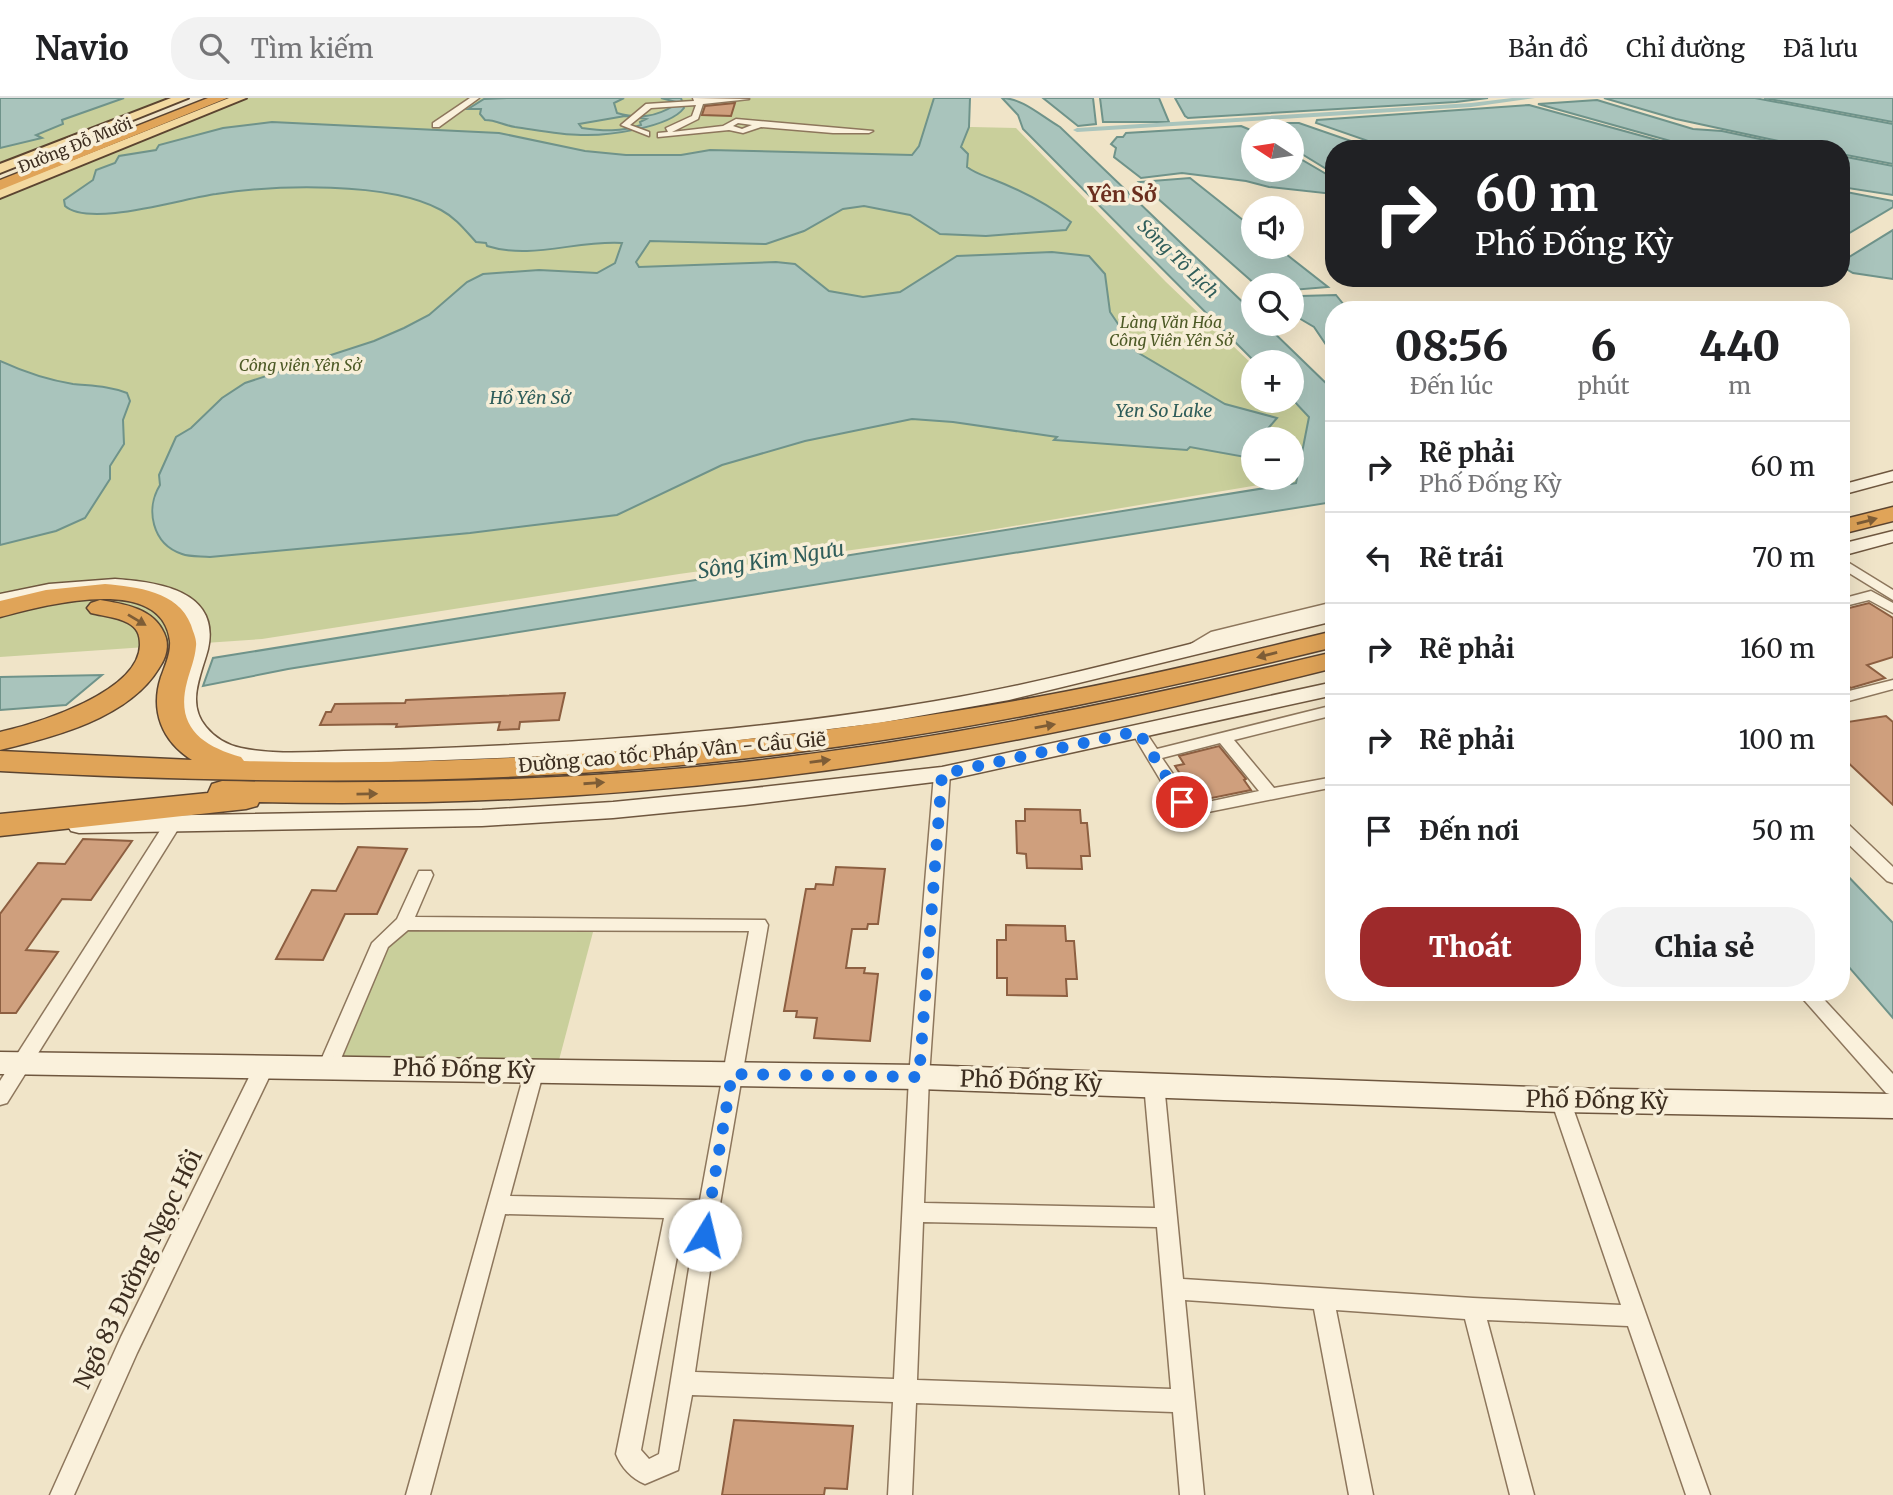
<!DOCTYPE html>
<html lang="vi">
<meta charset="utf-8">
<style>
body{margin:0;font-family:Merriweather,serif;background:#f2f2f2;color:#202124;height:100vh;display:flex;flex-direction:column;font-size:26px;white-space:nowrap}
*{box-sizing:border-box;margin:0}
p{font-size:23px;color:#757577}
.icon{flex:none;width:38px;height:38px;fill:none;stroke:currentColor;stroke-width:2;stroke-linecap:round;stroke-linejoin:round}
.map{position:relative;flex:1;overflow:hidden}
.side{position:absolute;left:1325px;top:203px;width:525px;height:700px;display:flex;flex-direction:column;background:#fff;border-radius:28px;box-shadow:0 7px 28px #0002}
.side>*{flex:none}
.guide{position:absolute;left:1325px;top:42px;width:525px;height:147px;border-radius:28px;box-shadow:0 7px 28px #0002;background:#202124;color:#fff;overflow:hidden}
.needle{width:46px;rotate:282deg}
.controls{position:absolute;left:1241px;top:21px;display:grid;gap:14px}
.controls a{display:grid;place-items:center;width:63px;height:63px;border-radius:50%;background:#fff;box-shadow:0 7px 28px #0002;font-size:35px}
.pin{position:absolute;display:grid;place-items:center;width:60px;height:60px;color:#fff;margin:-30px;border:4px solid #fff;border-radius:50%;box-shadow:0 2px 7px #0007}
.me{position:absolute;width:77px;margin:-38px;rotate:9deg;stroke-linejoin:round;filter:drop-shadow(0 0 5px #0008)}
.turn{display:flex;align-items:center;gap:24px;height:147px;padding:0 35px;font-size:32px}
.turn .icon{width:91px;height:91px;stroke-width:2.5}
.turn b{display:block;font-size:49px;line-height:60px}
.eta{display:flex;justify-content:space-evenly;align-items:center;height:119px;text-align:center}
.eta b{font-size:42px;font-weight:800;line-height:49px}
.action{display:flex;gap:14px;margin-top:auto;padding:14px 35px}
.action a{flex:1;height:80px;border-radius:28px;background:#9e2a2b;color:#fff;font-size:28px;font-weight:800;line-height:80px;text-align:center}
.action a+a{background:#f2f2f2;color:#202124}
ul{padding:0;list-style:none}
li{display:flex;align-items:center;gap:21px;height:91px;padding:0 35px;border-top:2px solid #e0e0e0}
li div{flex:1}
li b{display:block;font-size:26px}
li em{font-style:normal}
header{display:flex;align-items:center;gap:42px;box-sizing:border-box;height:98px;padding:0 35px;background:#fff;border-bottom:2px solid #e0e0e0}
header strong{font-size:33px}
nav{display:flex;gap:38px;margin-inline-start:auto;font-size:24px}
.search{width:490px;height:63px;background:#f2f2f2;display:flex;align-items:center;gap:18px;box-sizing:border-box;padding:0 24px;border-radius:28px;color:#757577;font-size:26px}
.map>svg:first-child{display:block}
</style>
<header>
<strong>Navio</strong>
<div class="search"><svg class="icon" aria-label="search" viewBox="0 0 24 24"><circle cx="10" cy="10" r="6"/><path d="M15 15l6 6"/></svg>Tìm kiếm</div>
<nav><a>Bản đồ</a><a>Chỉ đường</a><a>Đã lưu</a></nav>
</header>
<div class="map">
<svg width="1893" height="1397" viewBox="0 0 1893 1397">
<rect width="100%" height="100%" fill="#f0e4c8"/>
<g fill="#c9cf9b" fill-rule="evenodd">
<polygon points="0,0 174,0 0,65"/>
<path d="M246,0H935L928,28L1016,30L1166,184L1253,267V303H1291L1311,319L1296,385L1277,384L960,437L679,476L262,541L0,559V98ZM1253,341H1292V380H1253Z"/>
<polygon points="409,832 593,834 559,962 343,959 390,845"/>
</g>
<g fill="#a9c4bc" stroke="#6f938a" stroke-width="2" fill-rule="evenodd">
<polygon points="0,0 124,0 62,22 63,26 36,37 42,40 0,50"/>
<path d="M507,0H624L614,5L617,15C639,21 656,19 675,7L676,4L661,0H681L684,10C669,30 606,38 581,37C559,37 536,32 515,29C503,27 496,22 485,22L480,16L481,11H468L484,1ZM625,18L646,21L640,24L641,27C621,34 603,33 582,30L579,26Z"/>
<path d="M934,0H970L969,29L961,49L968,56L967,69C975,75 982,77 992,81C1018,91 1049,107 1071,124L1066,132L986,138L940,136L910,117L864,108L843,111L804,133L766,146L650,143L636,164L639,169L776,164L795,166L829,193L863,199L900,194L957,158L1052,154L1089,158L1105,176L1110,214L1137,254L1225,306L1277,320L1259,341H1253V349L1245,359L1190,349L1187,352L1054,342L1057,339L953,324L912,321L805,343L722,367L617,417L470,435L210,459C201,458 190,459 182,456C152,446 145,411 160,387L159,377L176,339L191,330L222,300L245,285L374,243L404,230L429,217L467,184L483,176L539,172L597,175L615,165L622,145C577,142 531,162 487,148L486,145L476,144C465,132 456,120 441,112C388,83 275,87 216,96C184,100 90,130 65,108L64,102L93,82L96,72L115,65L119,58L156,52L159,47L223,30L272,24L499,35L585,53L626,57H681L710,52L912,57L919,48Z"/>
<path d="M1002,0C1022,0 1041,18 1060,29L1253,214V226H1265L1333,292V404L288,571L203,588L213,560L1296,385L1309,319L1292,301V264H1255L1023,31L1018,17Z"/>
<polygon points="1043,0 1093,0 1096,26 1078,28"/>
<polygon points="1100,0 1159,0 1169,24 1103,24"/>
<polygon points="1175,0 1488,0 1456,4 1188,20 1185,18"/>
<polygon points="1604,0 1755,0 1893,26 1893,66 1841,56 1841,51 1815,51 1769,41 1676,21"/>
<polygon points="1764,0 1893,0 1893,24"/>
<polygon points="1597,2 1693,31 1722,33 1807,51 1699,51 1538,6"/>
<polygon points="1529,7 1690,51 1391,51 1316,25 1317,22"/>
<polygon points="1262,25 1299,25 1374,51 1334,51 1333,75 1292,50 1292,33 1264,33 1257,28"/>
<polygon points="1241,28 1253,33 1253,72 1292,72 1292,56 1333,80 1333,96 1269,89 1246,83 1182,75 1141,80 1114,59 1116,50 1111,46 1117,39 1123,39 1126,35"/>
<polygon points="1841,58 1893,68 1893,97 1841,89"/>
<polygon points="1190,80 1253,130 1253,149 1277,149 1328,189 1292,192 1292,187 1256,187 1139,84"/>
<polygon points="1841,93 1893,103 1893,109 1841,140"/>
<polygon points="1893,132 1893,181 1853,175 1841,168 1841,164"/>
<polygon points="1336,197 1348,212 1334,212 1333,257 1314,229 1292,216 1292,206 1299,203 1301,198"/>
<path d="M0,263C24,274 47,282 73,286C92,288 110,288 127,295L130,303L123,322L124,346L110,368V381L85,420L56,433L0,447Z"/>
<polygon points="102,577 66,607 0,612 0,579"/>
<polygon points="1841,771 1893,825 1893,920 1841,860"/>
</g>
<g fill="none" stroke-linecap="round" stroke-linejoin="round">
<polygon fill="#a9c4bc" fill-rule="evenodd" points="1512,0 1535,0 1471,9 1077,34 1073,32 1077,30 1471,5"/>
</g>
<g fill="#cf9f7d" stroke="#8d5f41" stroke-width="2">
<polygon points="735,5 731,18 702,17 705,8"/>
<polygon points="1869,505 1893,520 1893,559 1867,567 1885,580 1851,590 1841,583 1841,512"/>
<polygon points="565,595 559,622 520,624 519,631 498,632 500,624 396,629 397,626 320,627 326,614 331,614 335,606 405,605 406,602"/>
<polygon points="1886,618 1893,624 1893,707 1841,658 1841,625"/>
<polygon points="1219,648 1246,681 1244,682 1251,692 1207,701 1201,691 1191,693 1175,668 1184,666 1179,658"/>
<polygon points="1025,711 1080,712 1081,725 1087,725 1090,758 1081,758 1082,771 1027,770 1026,756 1017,755 1016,723 1025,723"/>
<polygon points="83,741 132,743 91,802 62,801 26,852 58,854 16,915 0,915 0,816 38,765 65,766"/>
<polygon points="358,749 407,751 377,816 345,816 323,862 276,861 312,792 336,793"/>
<polygon points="836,769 885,771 878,826 868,826 867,831 852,831 846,870 865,870 864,875 878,876 870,943 814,940 817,920 796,919 797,913 784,913 806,791 815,791 816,786 833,787"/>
<polygon points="1006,827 1065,828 1066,843 1074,843 1077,881 1066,881 1067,898 1007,897 1007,880 997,880 997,842 1006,842"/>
<polygon points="734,1322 853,1328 847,1391 825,1390 824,1397 722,1397"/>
</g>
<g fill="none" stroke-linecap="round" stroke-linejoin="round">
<defs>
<g id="street">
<polygon points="470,0 479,0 439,29 433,29 433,25"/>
<path d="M693,0L749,1L703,6L698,21L672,34L723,28L736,21L873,33L869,35H833L761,29L743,35L729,32L658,39V35L668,34L666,30L692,18L696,7L651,10L630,27L649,34V38L621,27L646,6L694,3ZM738,25L752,27L742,31L733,28Z"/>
<polygon points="1841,460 1893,492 1893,502 1841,470"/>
<polygon points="1871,493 1893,505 1893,515 1869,502 1841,509 1841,501"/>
<polygon points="1334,504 1334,512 1221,540 1191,556 1186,557 1179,553 1211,534"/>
<polygon points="1893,582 1893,591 1841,605 1841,595"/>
<path d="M1334,607V617L1234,642L1274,690L1334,679V689L1203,715L1182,713L1176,708L1131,633L1138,628L1143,630L1157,651ZM1220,645L1259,693L1203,705L1192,704L1162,660Z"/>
<path d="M942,671L950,676L929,979L924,1105L1155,1110L1144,986L1147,980L1154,978L1161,980L1164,986L1183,1181L1473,1200L1621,1207L1551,1002L1554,996L1561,994L1568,996L1710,1397H1686L1628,1228L1487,1222L1534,1397H1510L1465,1221L1336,1212L1373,1397H1349L1314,1211L1185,1202L1204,1397H1180L1173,1314L916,1305L912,1397H888L893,1304L692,1297L678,1372L645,1386C632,1381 621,1369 616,1356L664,1120L505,1116L430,1397H406L527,966L534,964L541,966L544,972L510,1098L700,1102L749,833L408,832L388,849L335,975L328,977L321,975L318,969L372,845L397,821L419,773H431L433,777L415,819L765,822L768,827L719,1112L695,1274L894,1281L909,979L934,676ZM684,1121H697L659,1356L649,1361L641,1352ZM923,1124L1157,1129L1171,1291L917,1282Z"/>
<polygon points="174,718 182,724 180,728 7,1005 0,1007 0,983 168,720"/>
<polygon points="1841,723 1847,725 1893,769 1893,785 1887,783 1841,739"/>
<polygon points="1797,894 1817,894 1893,976 1893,997 1886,995"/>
<polygon points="264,961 271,963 274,969 137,1255 74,1397 50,1397 121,1239 257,963"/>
</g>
<g id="secondary">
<polygon points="1893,373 1893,383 1841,397 1841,387"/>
<polygon points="1893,433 1893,444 1841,458 1841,446"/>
<path d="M115,481C157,484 221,492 208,551C201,578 186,605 206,629C215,640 227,647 241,650C274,657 310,654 344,653C385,652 426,651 467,649C630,642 798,628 959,599C1085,576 1209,539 1334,511V523L1009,602L879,625L699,647L576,657L286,668C247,666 205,664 183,627C176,616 173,605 175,592C179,573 191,555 190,535C186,466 42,498 0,508V496L49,486Z"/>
<polygon points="1334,584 1334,597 942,683 745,707 613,720 482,728 79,735 71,733 67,727 71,721 79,719 482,712 613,704 745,691 942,669"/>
<polygon points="0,954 919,967 1561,990 1893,996 1893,1020 1561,1014 919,991 0,976"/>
</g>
<g id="primary">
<polygon points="171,0 188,0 0,75 0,66"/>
<polygon points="229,0 246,0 0,100 0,91"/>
</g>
<g id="highway">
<polygon points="208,0 227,0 0,92 0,82"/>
<polygon points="1893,409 1893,423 1841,436 1841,422"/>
<path d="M105,486C137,489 178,493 191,527C193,534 197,541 196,548C195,561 190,572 187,584C175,629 202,648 241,659L244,663C509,670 776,646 1037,599C1136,581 1235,557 1334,533V549C1151,594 969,633 783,656C523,689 261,687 0,673V653L192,662C162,643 150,613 161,579C165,568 171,555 170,543C162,474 42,508 0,519V503L46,492Z"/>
<path d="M100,502C124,506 153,510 164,535C170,547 166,560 159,570C129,620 54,639 0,652V634C39,625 139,594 140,547C140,536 137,530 128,525C117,519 103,518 91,515L87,510L91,505Z"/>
<path d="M1334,554V570C1197,604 1061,636 923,658C703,694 482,709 259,704L257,708L246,711L0,738V716L208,695L212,686L222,683C362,686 500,684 639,674C874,656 1105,609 1334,554Z"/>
</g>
</defs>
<use href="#street" stroke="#8d765c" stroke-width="3"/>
<use href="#secondary" stroke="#6f573f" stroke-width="3"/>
<use href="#primary" stroke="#5b4430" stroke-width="4"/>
<use href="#highway" stroke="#5b4430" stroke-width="3"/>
<use href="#street" fill="#faf1dc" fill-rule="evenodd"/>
<use href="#secondary" fill="#faf1dc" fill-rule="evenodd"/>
<use href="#primary" fill="#f3d9a0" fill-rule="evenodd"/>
<use href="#highway" fill="#e0a458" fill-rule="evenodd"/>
</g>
<defs><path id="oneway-solid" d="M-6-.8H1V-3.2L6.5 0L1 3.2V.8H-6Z" transform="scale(1.75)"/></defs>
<g fill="#7e5d36">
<use href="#oneway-solid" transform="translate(1867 423) rotate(-15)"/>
<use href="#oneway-solid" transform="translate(137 522) rotate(31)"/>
<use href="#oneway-solid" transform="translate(1267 557) rotate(166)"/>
<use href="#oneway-solid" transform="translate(1045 628) rotate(-10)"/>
<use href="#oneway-solid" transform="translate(820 663) rotate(-8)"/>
<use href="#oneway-solid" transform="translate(594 685) rotate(-4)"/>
<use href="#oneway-solid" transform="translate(367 696) rotate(-1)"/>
</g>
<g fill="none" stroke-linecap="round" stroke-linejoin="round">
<polyline stroke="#1a73e8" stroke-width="12" stroke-dasharray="0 21.6" points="705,1137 732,976 919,979 942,676 1138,633 1182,704"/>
</g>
<g text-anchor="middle" stroke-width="7" stroke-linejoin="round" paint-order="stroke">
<g font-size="16" fill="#3d2e20" stroke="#f7eed8">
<text transform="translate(75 47) rotate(-22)" y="6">Đường Đỗ Mười</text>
</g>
<g font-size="16" font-style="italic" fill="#4d5a26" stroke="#f7eed8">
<text x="1171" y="230">Làng Văn Hóa<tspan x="1171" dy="18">Công Viên Yên Sở</tspan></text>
<text x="300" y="273">Công viên Yên Sở</text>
</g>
<g font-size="18" font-style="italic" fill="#2f5d5a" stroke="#f7eed8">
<text transform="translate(1178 161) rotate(44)" y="6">Sông Tô Lịch</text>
<text x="530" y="306">Hồ Yên Sở</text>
<text x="1164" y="319">Yen So Lake</text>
</g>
<g font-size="19" fill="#3d2e20" stroke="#f7eed8">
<text transform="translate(672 654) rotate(-5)" y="7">Đường cao tốc Pháp Vân - Cầu Giẽ</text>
</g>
<g font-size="21" font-weight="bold" fill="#6b2e1e" stroke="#f7eed8">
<text x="1122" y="104">Yên Sở</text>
</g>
<g font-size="21" font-style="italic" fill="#2f5d5a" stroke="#f7eed8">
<text transform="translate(771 462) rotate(-9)" y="7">Sông Kim Ngưu</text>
</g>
<g font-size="23" fill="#3d2e20" stroke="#f7eed8">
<text transform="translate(464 971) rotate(1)" y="8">Phố Đống Kỳ</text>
<text transform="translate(1031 983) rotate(2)" y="8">Phố Đống Kỳ</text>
<text transform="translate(1597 1002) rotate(1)" y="8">Phố Đống Kỳ</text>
<text transform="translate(138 1171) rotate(-64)" y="8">Ngõ 83 Đường Ngọc Hồi</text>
</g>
</g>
</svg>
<div class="controls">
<a><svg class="needle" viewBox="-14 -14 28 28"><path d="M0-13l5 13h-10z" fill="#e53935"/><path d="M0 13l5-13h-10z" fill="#757577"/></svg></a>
<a><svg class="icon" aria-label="sound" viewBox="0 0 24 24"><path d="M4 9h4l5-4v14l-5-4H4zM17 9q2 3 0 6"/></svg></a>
<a><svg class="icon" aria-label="search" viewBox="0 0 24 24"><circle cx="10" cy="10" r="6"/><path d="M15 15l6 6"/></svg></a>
<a>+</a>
<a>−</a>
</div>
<div class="pin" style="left:1182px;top:704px;background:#d93025"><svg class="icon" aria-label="arrive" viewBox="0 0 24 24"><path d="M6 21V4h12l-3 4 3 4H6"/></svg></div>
<svg class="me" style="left:705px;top:1137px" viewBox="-20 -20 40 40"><circle r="19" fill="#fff"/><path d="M0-13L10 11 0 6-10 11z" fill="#1a73e8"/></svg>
<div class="guide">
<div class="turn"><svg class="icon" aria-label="right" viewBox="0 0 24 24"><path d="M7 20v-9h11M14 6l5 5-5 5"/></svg><div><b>60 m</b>Phố Đống Kỳ</div></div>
</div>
<section class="side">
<div class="eta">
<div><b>08:56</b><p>Đến lúc</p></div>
<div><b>6</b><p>phút</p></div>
<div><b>440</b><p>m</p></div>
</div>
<ul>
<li><svg class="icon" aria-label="right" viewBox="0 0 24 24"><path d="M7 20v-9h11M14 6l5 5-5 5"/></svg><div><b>Rẽ phải</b><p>Phố Đống Kỳ</p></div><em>60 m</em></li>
<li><svg class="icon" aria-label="left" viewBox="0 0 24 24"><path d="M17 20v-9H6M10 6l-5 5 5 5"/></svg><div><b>Rẽ trái</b></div><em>70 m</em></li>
<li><svg class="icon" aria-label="right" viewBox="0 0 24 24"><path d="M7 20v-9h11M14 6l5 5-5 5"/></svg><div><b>Rẽ phải</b></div><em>160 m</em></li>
<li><svg class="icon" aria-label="right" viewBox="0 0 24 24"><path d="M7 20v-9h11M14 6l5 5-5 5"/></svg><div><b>Rẽ phải</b></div><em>100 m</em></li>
<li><svg class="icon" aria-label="arrive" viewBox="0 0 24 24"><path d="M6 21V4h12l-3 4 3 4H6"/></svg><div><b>Đến nơi</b></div><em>50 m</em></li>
</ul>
<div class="action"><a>Thoát</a><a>Chia sẻ</a></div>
</section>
</div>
